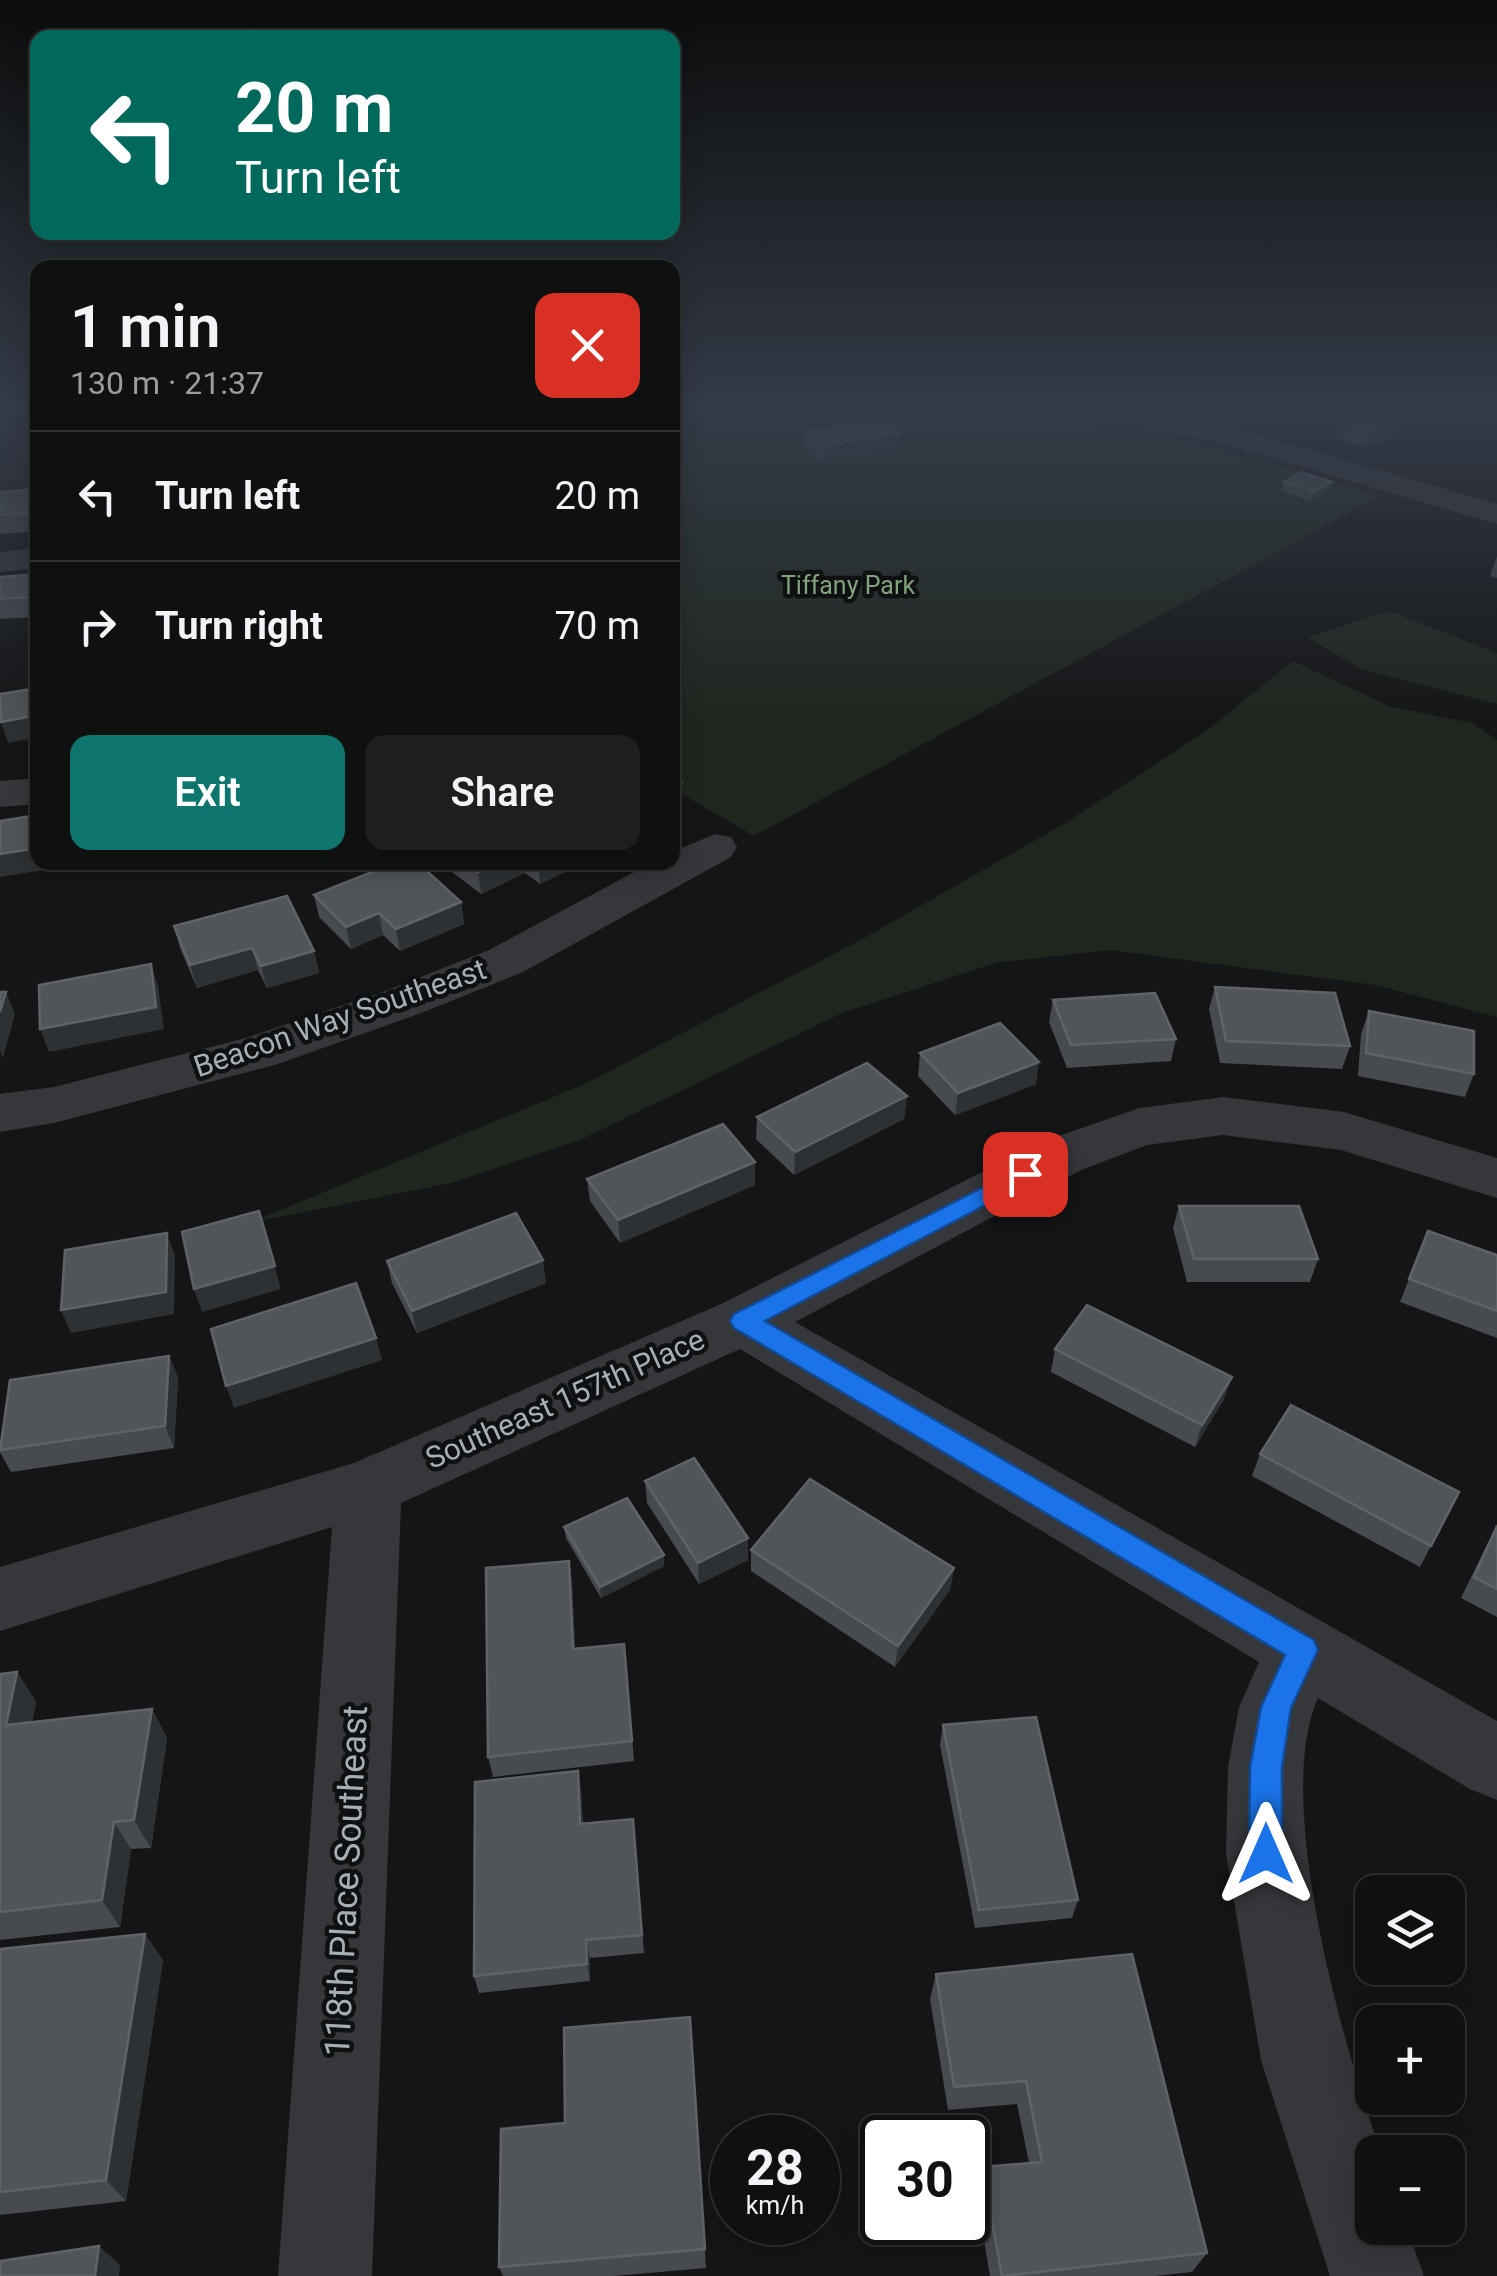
<!DOCTYPE html>
<meta charset="utf-8">
<style>
body{margin:0;font-family:Roboto,sans-serif;background:#1d1e1e;color:#f1f3f6;height:100vh;display:flex;flex-direction:column;font-size:38px;white-space:nowrap}
*{box-sizing:border-box;margin:0}
p{font-size:32px;color:#9b9d9f}
.icon{flex:none;width:55px;height:55px;fill:none;stroke:currentColor;stroke-width:2;stroke-linecap:round;stroke-linejoin:round}
.map{position:relative;flex:1;overflow:hidden}
.details{position:absolute;left:30px;top:260px;width:650px;height:610px;display:flex;flex-direction:column;background:#0f1010;border-radius:20px;box-shadow:0 5px 25px #0003,0 0 0 2px #2f3030}
.details>*{flex:none}
.banner{position:absolute;left:30px;top:30px;width:650px;height:210px;border-radius:20px;box-shadow:0 5px 25px #0003,0 0 0 2px #2f3030;background:#00695c;color:#fff;overflow:hidden}
.tools{position:absolute;left:1355px;top:1875px;display:grid;gap:20px}
.tools a{display:grid;place-items:center;width:110px;height:110px;border-radius:20px;background:#0f1010;box-shadow:0 5px 25px #0003,0 0 0 2px #2f3030;font-size:50px}
.speed{position:absolute;left:710px;top:2115px;display:flex;gap:20px;font-size:50px;font-weight:700;text-align:center}
.speed>*{display:grid;place-content:center;width:130px;height:130px;border-radius:50%;background:#0f1010;box-shadow:0 5px 25px #0003,0 0 0 2px #2f3030;line-height:1}
.speed small{font-size:25px;font-weight:400}
.speed .limit{border:5px solid #111;border-radius:15px;background:#fff;color:#111}
.pin{position:absolute;display:grid;place-items:center;width:85px;height:85px;color:#fff;margin:-42px;border-radius:20px;box-shadow:0 5px 15px #0006}
.me{position:absolute;width:110px;margin:-55px;rotate:0deg;stroke-linejoin:round;filter:drop-shadow(0 0 8px #0008)}
.turn{display:flex;align-items:center;gap:35px;height:210px;padding:0 40px;font-size:45px}
.turn .icon{width:130px;height:130px;stroke-width:2.5}
.turn b{display:block;font-size:70px;line-height:85px}
.round{display:grid;place-items:center;flex:none;width:105px;height:105px;border-radius:20px;background:#1d1e1e}
.overview{display:flex;align-items:center;justify-content:space-between;height:170px;padding:0 40px}
h1{font-size:60px;font-weight:600;line-height:75px}
.button{display:flex;gap:20px;margin-top:auto;padding:20px 40px}
.button a{flex:1;height:115px;border-radius:20px;background:#0f766e;color:#fff;font-size:40px;font-weight:600;line-height:115px;text-align:center}
.button a+a{background:#1d1e1e;color:#f1f3f6}
ul{padding:0;list-style:none}
li{display:flex;align-items:center;gap:30px;height:130px;padding:0 40px;border-top:2px solid #2f3030}
li div{flex:1}
li b{display:block;font-size:38px}
li em{font-style:normal}
.map>svg:first-child{display:block}
</style>
<div class="map">
<svg width="1497" height="2276" viewBox="0 0 1497 2276">
<rect width="100%" height="100%" fill="#141516"/>
<polygon fill="#202123" points="0,410 37,410 37,479 0,482"/>
<g fill="#1f261e">
<polygon points="673,410 1023,410 1218,449 1380,496 754,836 673,789"/>
<polygon points="1389,611 1497,653 1497,704 1363,670 1307,637"/>
<polygon points="1293,661 1391,707 1473,723 1497,740 1497,1017 1375,985 1110,950 995,963 840,1014 582,1139 451,1183 249,1223 587,1083 864,938 1067,822 1210,728"/>
</g>
<g fill="none" stroke-linecap="round" stroke-linejoin="round">
<g fill="#35373b" fill-rule="evenodd">
<polygon points="1091,410 1147,410 1234,428 1497,504 1497,524 1228,445 1096,416"/>
<polygon points="38,548 38,568 0,572 0,552"/>
<polygon points="38,778 38,804 0,807 0,781"/>
<polygon points="715,834 731,837 737,847 731,857 523,972 424,1012 278,1064 54,1123 0,1132 0,1094 54,1087 246,1038 388,990 489,950 653,862 672,862 672,852"/>
<path d="M1223,1097L1344,1112L1497,1158V1198L1341,1150L1223,1135L1147,1145L1081,1170L795,1322L1497,1721V1800L1470,1789L1318,1698C1272,1800 1344,2048 1381,2152H1372V2228H1407L1424,2276H1330L1261,2060L1226,1854L1228,1767L1239,1707L1259,1662L740,1349L401,1503L372,2276H278L332,1527L0,1631V1567L354,1463L721,1304L1041,1142L1140,1108Z"/>
</g>
</g>
<g fill="#474a4e">
<polygon points="1342,410 1442,410 1415,424 1403,420 1400,432 1368,448 1335,438"/>
<polygon points="805,432 900,433 899,450 823,464 804,449"/>
<polygon points="1284,482 1332,482 1330,491 1312,501 1281,491"/>
<polygon points="38,489 38,531 0,534 0,492"/>
<polygon points="1497,556 1497,578 1490,576"/>
<polygon points="38,574 38,617 0,619 0,577"/>
<polygon points="173,862 211,862 198,868 195,865 182,871"/>
<polygon points="439,862 583,863 540,884 525,873 481,894"/>
<polygon points="314,895 461,902 464,924 400,951 383,935 351,949 319,917"/>
<polygon points="174,926 314,951 319,973 267,988 258,970 197,988 180,948"/>
<polygon points="1215,987 1350,1046 1342,1069 1220,1063 1209,1009"/>
<polygon points="1053,1000 1176,1039 1171,1061 1067,1068 1049,1022"/>
<polygon points="1369,1011 1474,1074 1465,1097 1358,1076 1361,1034"/>
<polygon points="920,1053 1036,1084 955,1115 918,1076"/>
<polygon points="907,1096 904,1119 794,1175 756,1139 757,1117"/>
<polygon points="587,1179 755,1185 620,1243 590,1201"/>
<polygon points="1179,1206 1318,1259 1310,1282 1187,1282 1173,1228"/>
<polygon points="1428,1231 1497,1255 1497,1338 1400,1302"/>
<polygon points="387,1261 546,1283 417,1333 392,1283"/>
<polygon points="1055,1349 1224,1399 1195,1447 1051,1372"/>
<polygon points="169,1356 178,1378 174,1448 11,1472 0,1452 0,1442"/>
<polygon points="1260,1454 1459,1492 1420,1567 1252,1476"/>
<polygon points="645,1481 748,1560 699,1584 647,1503"/>
<polygon points="1497,1524 1497,1617 1461,1598"/>
<polygon points="564,1527 664,1566 601,1598 566,1538"/>
<polygon points="751,1550 954,1568 950,1590 895,1667 751,1571"/>
<polygon points="572,1582 575,1648 624,1644 634,1761 493,1777 488,1757"/>
<polygon points="17,1672 36,1702 32,1722 152,1709 167,1738 151,1848 131,1849 120,1927 0,1940 0,1674"/>
<polygon points="943,1725 1078,1900 1072,1918 975,1928 940,1745"/>
<polygon points="578,1771 581,1791 583,1824 633,1819 644,1953 590,1958 590,1981 479,1993 474,1976"/>
<polygon points="0,1949 163,1960 126,2201 0,2215"/>
<polygon points="936,1974 1207,2253 1192,2272 1155,2276 990,2276 975,2188 982,2167 1029,2163 1017,2104 948,2110 930,1999"/>
<polygon points="690,2017 706,2268 614,2276 503,2276 499,2267 565,2123"/>
</g>
<g fill="#2e3133">
<polygon points="0,410 6,410 7,414 0,439"/>
<polygon points="1418,410 1442,410 1415,424"/>
<polygon points="1405,415 1400,432 1368,448 1373,430"/>
<polygon points="900,433 899,450 823,464 823,446"/>
<polygon points="1332,482 1330,491 1312,501 1314,492"/>
<polygon points="38,581 38,616 31,597"/>
<polygon points="38,715 38,737 8,743 1,722"/>
<polygon points="681,783 682,804 672,809 672,788"/>
<polygon points="38,848 38,862 75,862 75,865 0,877 0,854"/>
<polygon points="180,862 195,862 195,865 182,871"/>
<polygon points="196,862 211,862 198,868"/>
<polygon points="498,862 523,862 525,873 481,894 478,872"/>
<polygon points="538,862 583,863 540,884"/>
<polygon points="461,902 464,924 400,951 396,929"/>
<polygon points="379,913 383,935 351,949 346,927"/>
<polygon points="252,948 258,970 197,988 190,965"/>
<polygon points="314,951 319,973 267,988 261,966"/>
<polygon points="151,964 158,986 164,1029 49,1052 40,1029"/>
<polygon points="6,992 15,1014 3,1058 0,1051 0,1012"/>
<polygon points="1039,1062 1036,1084 955,1115 958,1093"/>
<polygon points="907,1096 904,1119 794,1175 795,1152"/>
<polygon points="755,1162 755,1185 620,1243 618,1220"/>
<polygon points="259,1211 281,1289 202,1312 194,1289"/>
<polygon points="167,1233 175,1256 174,1314 71,1333 61,1310"/>
<polygon points="543,1260 546,1283 417,1333 412,1311"/>
<polygon points="376,1338 382,1360 234,1408 226,1386"/>
<polygon points="169,1356 178,1378 174,1448 165,1426"/>
<polygon points="1232,1377 1224,1399 1195,1447 1202,1425"/>
<polygon points="748,1538 748,1560 699,1584 698,1563"/>
<polygon points="664,1555 664,1566 601,1598 600,1587"/>
<polygon points="569,1561 572,1582 576,1669 573,1649"/>
<polygon points="954,1568 950,1590 895,1667 898,1646"/>
<polygon points="17,1672 36,1702 25,1754 6,1725"/>
<polygon points="152,1709 167,1738 151,1848 134,1820"/>
<polygon points="578,1771 581,1791 583,1844 580,1824"/>
<polygon points="114,1822 131,1849 120,1927 102,1900"/>
<polygon points="145,1934 163,1960 126,2201 106,2180"/>
<polygon points="586,1940 590,1958 590,1981 587,1964"/>
<polygon points="99,2246 120,2265 119,2276 95,2276"/>
</g>
<g fill="#515559" stroke="#5f6368" stroke-width="2.5">
<polygon points="1346,410 1388,410 1405,415 1373,430 1340,420 1355,413"/>
<polygon points="881,418 900,433 823,446 805,432"/>
<polygon points="1301,472 1332,482 1314,492 1284,482"/>
<polygon points="38,489 38,512 0,515 0,492"/>
<polygon points="38,574 38,581 31,597 0,599 0,577"/>
<polygon points="38,688 38,715 1,722 0,694"/>
<polygon points="672,778 681,783 672,788"/>
<polygon points="38,815 38,848 0,854 0,821"/>
<polygon points="397,862 417,862 461,902 396,929 379,913 346,927 314,895"/>
<polygon points="465,862 498,862 478,872"/>
<polygon points="287,896 314,951 261,966 252,948 190,965 174,926"/>
<polygon points="151,964 156,1007 40,1029 39,985"/>
<polygon points="1215,987 1335,993 1350,1046 1226,1041"/>
<polygon points="0,992 6,992 0,1012"/>
<polygon points="1155,993 1176,1039 1071,1045 1053,1000"/>
<polygon points="1369,1011 1474,1031 1474,1074 1366,1053"/>
<polygon points="1000,1023 1039,1062 958,1093 920,1053"/>
<polygon points="867,1063 907,1096 795,1152 757,1117"/>
<polygon points="723,1124 755,1162 618,1220 587,1179"/>
<polygon points="1179,1206 1299,1206 1318,1259 1194,1259"/>
<polygon points="259,1211 275,1266 194,1289 182,1232"/>
<polygon points="516,1213 543,1260 412,1311 387,1261"/>
<polygon points="1428,1231 1497,1255 1497,1311 1409,1279"/>
<polygon points="167,1233 166,1292 61,1310 65,1250"/>
<polygon points="356,1283 376,1338 226,1386 211,1329"/>
<polygon points="1087,1305 1232,1377 1202,1425 1055,1349"/>
<polygon points="169,1356 165,1426 0,1450 10,1380"/>
<polygon points="1291,1405 1459,1492 1431,1546 1260,1454"/>
<polygon points="694,1458 748,1538 698,1563 645,1481"/>
<polygon points="810,1479 954,1568 898,1646 751,1550"/>
<polygon points="627,1498 664,1555 600,1587 564,1527"/>
<polygon points="1497,1526 1497,1589 1474,1577"/>
<polygon points="569,1561 573,1649 624,1644 632,1741 488,1757 486,1568"/>
<polygon points="17,1672 6,1725 152,1709 134,1820 114,1822 102,1900 0,1912 0,1674"/>
<polygon points="1036,1717 1078,1900 979,1910 943,1725"/>
<polygon points="578,1771 580,1824 633,1819 642,1935 586,1940 587,1964 474,1976 475,1782"/>
<polygon points="145,1934 106,2180 0,2192 0,1949"/>
<polygon points="1132,1954 1207,2253 1002,2276 982,2167 1042,2162 1026,2081 954,2087 936,1974"/>
<polygon points="690,2017 705,2249 499,2267 501,2129 565,2123 564,2028"/>
<polygon points="99,2246 95,2276 0,2276 0,2261"/>
</g>
<linearGradient id="sky" x2="0" y2="1"><stop stop-color="#0b0c0c"/><stop offset="0.56" stop-color="#343b47"/><stop offset="1" stop-color="#343b47" stop-opacity="0"/></linearGradient>
<rect width="1497" height="728" fill="url(#sky)"/>
<polygon fill="#1a73e8" stroke="#114b97" stroke-width="2.5" points="1025,1166 1037,1174 1033,1180 765,1321 1314,1640 1318,1650 1291,1708 1282,1767 1282,1854 1277,1866 1266,1871 1254,1866 1249,1854 1250,1767 1261,1707 1285,1655 734,1328 730,1321 734,1314"/>
<g text-anchor="middle" stroke-width="9" stroke-linejoin="round" paint-order="stroke">
<g font-size="25" fill="#82a17d" stroke="#0f1011">
<text x="848" y="594">Tiffany Park</text>
</g>
<g font-size="30" fill="#a6aeb6" stroke="#0f1011">
<text transform="translate(340 1018) rotate(-19)" y="10">Beacon Way Southeast</text>
<text transform="translate(565 1399) rotate(-24)" y="10">Southeast 157th Place</text>
</g>
<g font-size="35" fill="#a6aeb6" stroke="#0f1011">
<text transform="translate(346 1881) rotate(-87)" y="12">118th Place Southeast</text>
</g>
</g>
</svg>
<div class="tools">
<a><svg class="icon" aria-label="layers" viewBox="0 0 24 24"><path d="M12 4l9 5-9 5-9-5zM3 14l9 5 9-5"/></svg></a>
<a>+</a>
<a>−</a>
</div>
<div class="speed"><div>28<small>km/h</small></div><div class="limit">30</div></div>
<div class="pin" style="left:1025px;top:1174px;background:#d93025"><svg class="icon" aria-label="arrive" viewBox="0 0 24 24"><path d="M6 21V4h12l-3 4 3 4H6"/></svg></div>
<svg class="me" style="left:1266px;top:1854px" viewBox="-20 -20 40 40"><path d="M0-17L14 15 0 8-14 15z" fill="#1a73e8" stroke="#fff" stroke-width="4"/></svg>
<div class="banner">
<div class="turn"><svg class="icon" aria-label="left" viewBox="0 0 24 24"><path d="M17 20v-9H6M10 6l-5 5 5 5"/></svg><div><b>20 m</b>Turn left</div></div>
</div>
<section class="details">
<div class="overview"><div><h1>1 min</h1><p>130 m · 21:37</p></div><a class="round" style="background:#d93025;color:#fff"><svg class="icon" aria-label="close" viewBox="0 0 24 24"><path d="M6 6l12 12M18 6L6 18"/></svg></a></div>
<ul>
<li><svg class="icon" aria-label="left" viewBox="0 0 24 24"><path d="M17 20v-9H6M10 6l-5 5 5 5"/></svg><div><b>Turn left</b></div><em>20 m</em></li>
<li><svg class="icon" aria-label="right" viewBox="0 0 24 24"><path d="M7 20v-9h11M14 6l5 5-5 5"/></svg><div><b>Turn right</b></div><em>70 m</em></li>
</ul>
<div class="button"><a>Exit</a><a>Share</a></div>
</section>
</div>
